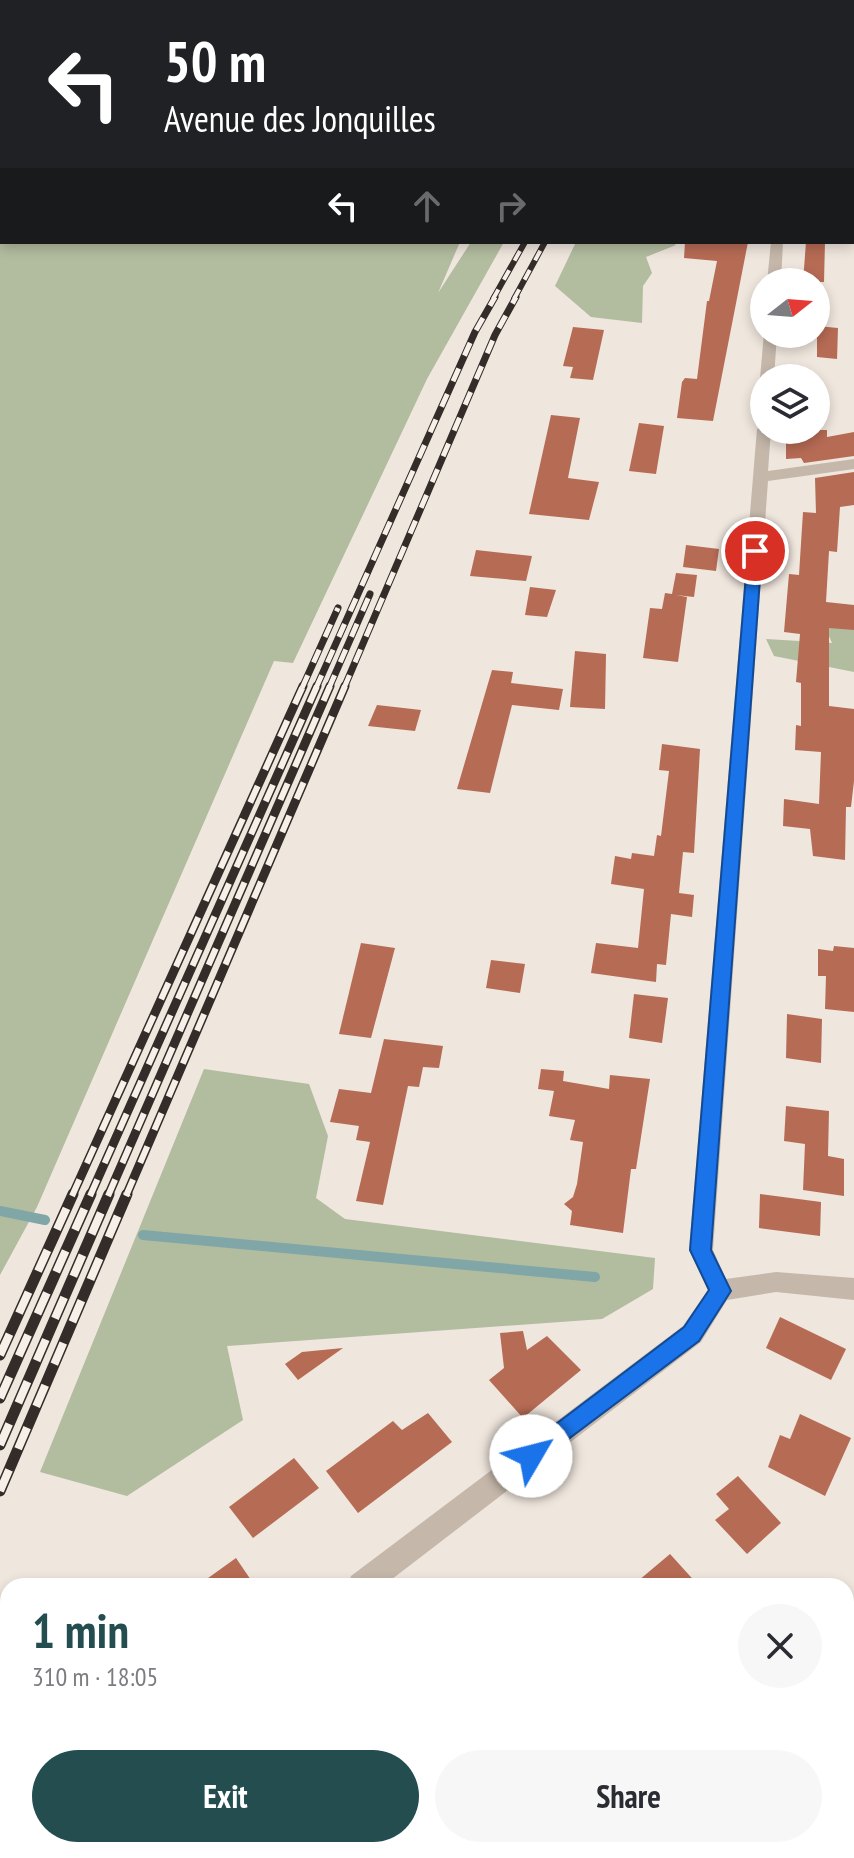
<!DOCTYPE html>
<meta charset="utf-8">
<style>
body{margin:0;font-family:"PT Sans Narrow",sans-serif;background:#f7f7f7;color:#2b2b33;height:100vh;display:flex;flex-direction:column;font-size:30px;white-space:nowrap}
*{box-sizing:border-box;margin:0}
p{font-size:26px;color:#7c7c81}
.icon{flex:none;width:44px;height:44px;fill:none;stroke:currentColor;stroke-width:2;stroke-linecap:round;stroke-linejoin:round}
.map{position:relative;flex:1;overflow:hidden}
.details{position:absolute;left:0px;top:1578px;width:854px;height:280px;display:flex;flex-direction:column;background:#fff;border-radius:24px 24px 0 0;box-shadow:0 4px 12px #0003}
.details>*{flex:none}
.top-card{position:absolute;left:0px;top:0px;width:854px;height:244px;box-shadow:0 4px 12px #0003;background:#202124;color:#fff;overflow:hidden}
.needle{width:52px;rotate:73deg}
.buttons{position:absolute;left:750px;top:268px;display:grid;gap:16px}
.buttons a{display:grid;place-items:center;width:80px;height:80px;border-radius:50%;background:#fff;box-shadow:0 4px 12px #0003;font-size:40px}
.pin{position:absolute;display:grid;place-items:center;width:68px;height:68px;color:#fff;margin:-34px;border:4px solid #fff;border-radius:50%;box-shadow:0 2px 8px #0007}
.me{position:absolute;width:88px;margin:-44px;rotate:53deg;stroke-linejoin:round;filter:drop-shadow(0 0 6px #0008)}
.turn{display:flex;align-items:center;gap:28px;height:168px;padding:0 32px;font-size:36px}
.turn .icon{width:104px;height:104px;stroke-width:2.5}
.turn b{display:block;font-size:56px;line-height:68px}
.lanes{display:flex;align-items:center;height:76px;padding:0 32px;background:#0003;justify-content:center;gap:40px;direction:ltr}
.lanes .off{opacity:.35}
.round{display:grid;place-items:center;flex:none;width:84px;height:84px;border-radius:42px;background:#f7f7f7}
.head{display:flex;align-items:center;justify-content:space-between;height:136px;padding:0 32px}
h1{font-size:48px;font-weight:700;line-height:60px;color:#244d50}
.primary-button{display:flex;gap:16px;margin-top:auto;padding:16px 32px}
.primary-button a{flex:1;height:92px;border-radius:48px;background:#244d50;color:#fff;font-size:32px;font-weight:700;line-height:92px;text-align:center}
.primary-button a+a{background:#f7f7f7;color:#2b2b33}
.map>svg:first-child{display:block}
</style>
<div class="map">
<svg width="854" height="1858" viewBox="0 0 854 1858">
<rect width="100%" height="100%" fill="#efe6dd"/>
<g fill="#b2bc9f">
<polygon points="0,0 643,1 669,0 667,2 2,2 2,131"/>
<polygon points="0,163 2,242 460,242 438,293 471,242 504,242 427,379 293,663 274,661 37,1207 0,1275"/>
<polygon points="576,242 671,242 676,245 646,257 652,273 643,286 642,323 591,317 555,286"/>
<polygon points="825,627 854,628 854,672 774,656 766,639 832,643"/>
<polygon points="204,1069 309,1084 328,1136 316,1198 345,1219 655,1258 653,1289 602,1319 227,1346 243,1420 127,1496 40,1472"/>
</g>
<g fill="none" stroke-linecap="round" stroke-linejoin="round">
<g stroke="#80a6a8" stroke-width="10">
<polyline points="0,1211 45,1220"/>
<polyline points="143,1235 595,1277"/>
</g>
</g>
<g fill="#b66b54">
<polygon points="685,242 748,242 713,421 677,418 682,382 685,378 697,379 707,301 709,301 717,261 684,258"/>
<polygon points="806,242 825,242 824,282 803,282"/>
<polygon points="817,326 838,328 837,359 817,357"/>
<polygon points="573,327 604,330 593,380 570,378 573,367 563,366"/>
<polygon points="551,415 580,418 568,478 599,482 589,520 529,514"/>
<polygon points="639,423 664,426 656,474 629,471"/>
<polygon points="797,430 827,430 827,437 854,432 854,456 804,463 801,458 786,459 786,433 796,434"/>
<polygon points="854,472 854,505 840,507 837,552 829,551 826,602 854,605 854,630 829,628 829,706 854,709 854,781 851,807 846,807 845,860 813,856 810,829 783,826 784,799 819,804 821,752 795,750 796,725 801,726 801,683 796,682 800,634 784,632 789,574 799,575 803,512 816,513 815,478"/>
<polygon points="686,545 719,549 716,571 683,567"/>
<polygon points="476,550 532,556 526,581 470,576"/>
<polygon points="676,573 697,575 694,597 676,595 687,597 678,662 643,658 650,608 662,609 665,593 672,594"/>
<polygon points="530,587 556,590 547,617 525,615"/>
<polygon points="575,651 606,654 605,709 570,707"/>
<polygon points="492,670 513,672 511,683 563,689 559,710 512,705 490,793 457,789"/>
<polygon points="377,705 421,710 415,731 368,726"/>
<polygon points="662,744 700,749 694,853 683,852 679,893 694,895 692,917 671,914 666,965 657,964 656,982 591,973 596,943 638,948 644,889 611,884 615,856 631,859 632,853 654,856 657,835 661,836 669,771 659,770"/>
<polygon points="361,943 395,948 371,1038 339,1034"/>
<polygon points="834,946 854,948 854,1012 825,1009 826,976 818,976 818,949 833,951"/>
<polygon points="491,960 525,964 520,993 486,988"/>
<polygon points="634,994 668,998 662,1043 629,1038"/>
<polygon points="787,1014 822,1019 821,1063 786,1058"/>
<polygon points="384,1039 443,1046 439,1068 423,1067 419,1087 408,1086 383,1205 356,1201 370,1142 356,1140 359,1126 330,1122 339,1089 371,1093"/>
<polygon points="541,1069 564,1071 563,1081 609,1089 610,1075 650,1079 636,1169 631,1169 623,1233 570,1225 572,1211 564,1204 573,1197 577,1184 583,1142 570,1140 575,1120 549,1116 554,1091 538,1089"/>
<polygon points="786,1106 829,1111 828,1156 844,1159 844,1196 803,1190 805,1144 784,1141"/>
<polygon points="760,1194 821,1202 820,1236 759,1228"/>
<polygon points="780,1317 846,1349 831,1380 766,1348"/>
<polygon points="523,1331 527,1350 547,1336 581,1370 523,1418 489,1380 504,1368 500,1333"/>
<polygon points="343,1348 298,1380 285,1364 302,1352"/>
<polygon points="428,1413 452,1442 358,1513 326,1471 393,1421 402,1430"/>
<polygon points="800,1414 851,1438 825,1496 768,1467 780,1435 790,1439"/>
<polygon points="294,1458 319,1488 253,1538 229,1507"/>
<polygon points="738,1476 781,1523 747,1554 715,1520 729,1509 716,1494"/>
<polygon points="670,1554 699,1586 632,1586"/>
<polygon points="236,1558 255,1586 197,1586"/>
</g>
<g fill="none" stroke-linecap="round" stroke-linejoin="round">
<g fill="#c5b7aa" fill-rule="evenodd">
<rect x="852" y="158" width="2" height="8"/>
<polygon points="771,242 783,242 781,282 767,282"/>
<polygon points="764,333 777,334 774,378 764,378 764,382 760,378"/>
<polygon points="764,425 764,430 771,430 768,471 854,459 854,469 768,481 713,1250 726,1279 776,1272 854,1278 854,1300 776,1292 727,1300 701,1342 383,1586 348,1586 351,1576 683,1326 708,1290 689,1250 757,429"/>
<polygon points="8,1838 8,1850 30,1850 27,1858 0,1858 0,1843"/>
</g>
<defs>
<g id="rail-far3">
<polyline points="493,299 525,242"/>
<polyline points="514,299 545,242"/>
</g>
<g id="rail-far2">
<polyline points="302,688 338,608"/>
<polyline points="316,688 475,332 495,297"/>
<polyline points="329,688 370,594"/>
<polyline points="344,688 495,335 516,297"/>
</g>
<g id="rail-far1">
<polyline points="72,1196 303,686"/>
<polyline points="90,1196 317,686"/>
<polyline points="108,1196 330,686"/>
<polyline points="126,1196 345,686"/>
</g>
<g id="rail">
<polyline points="0,1355 73,1194"/>
<polyline points="0,1398 91,1194"/>
<polyline points="0,1445 109,1194"/>
<polyline points="0,1491 127,1194"/>
</g>
</defs>
<use href="#rail-far3" stroke="#342c29" stroke-width="6"/>
<use href="#rail-far2" stroke="#342c29" stroke-width="7"/>
<use href="#rail-far1" stroke="#342c29" stroke-width="9"/>
<use href="#rail" stroke="#342c29" stroke-width="11"/>
<use href="#rail-far3" stroke="#f7f0e9" stroke-width="4" stroke-dasharray="11" stroke-linecap="butt"/>
<use href="#rail-far2" stroke="#f7f0e9" stroke-width="5" stroke-dasharray="14" stroke-linecap="butt"/>
<use href="#rail-far1" stroke="#f7f0e9" stroke-width="6" stroke-dasharray="18" stroke-linecap="butt"/>
<use href="#rail" stroke="#f7f0e9" stroke-width="8" stroke-dasharray="23" stroke-linecap="butt"/>
</g>
<polygon fill="#1a73e8" stroke="#114b97" stroke-width="2" points="755,547 762,551 711,1250 731,1291 699,1341 531,1467 523,1464 519,1456 523,1449 684,1327 709,1290 690,1250 748,551"/>
</svg>
<div class="buttons">
<a><svg class="needle" viewBox="-14 -14 28 28"><path d="M0-13l5 13h-10z" fill="#e53935"/><path d="M0 13l5-13h-10z" fill="#7c7c81"/></svg></a>
<a><svg class="icon" aria-label="layers" viewBox="0 0 24 24"><path d="M12 4l9 5-9 5-9-5zM3 14l9 5 9-5"/></svg></a>
</div>
<div class="pin" style="left:755px;top:551px;background:#d93025"><svg class="icon" aria-label="arrive" viewBox="0 0 24 24"><path d="M6 21V4h12l-3 4 3 4H6"/></svg></div>
<svg class="me" style="left:531px;top:1456px" viewBox="-20 -20 40 40"><circle r="19" fill="#fff"/><path d="M0-13L10 11 0 6-10 11z" fill="#1a73e8"/></svg>
<div class="top-card">
<div class="turn"><svg class="icon" aria-label="left" viewBox="0 0 24 24"><path d="M17 20v-9H6M10 6l-5 5 5 5"/></svg><div><b>50 m</b>Avenue des Jonquilles</div></div>
<div class="lanes"><svg class="icon" aria-label="left" viewBox="0 0 24 24"><path d="M17 20v-9H6M10 6l-5 5 5 5"/></svg><svg class="icon off" aria-label="ahead" viewBox="0 0 24 24"><path d="M12 20V5M6 11l6-6 6 6"/></svg><svg class="icon off" aria-label="right" viewBox="0 0 24 24"><path d="M7 20v-9h11M14 6l5 5-5 5"/></svg></div>
</div>
<section class="details">
<div class="head"><div><h1>1 min</h1><p>310 m · 18:05</p></div><a class="round"><svg class="icon" aria-label="close" viewBox="0 0 24 24"><path d="M6 6l12 12M18 6L6 18"/></svg></a></div>
<div class="primary-button"><a>Exit</a><a>Share</a></div>
</section>
</div>
